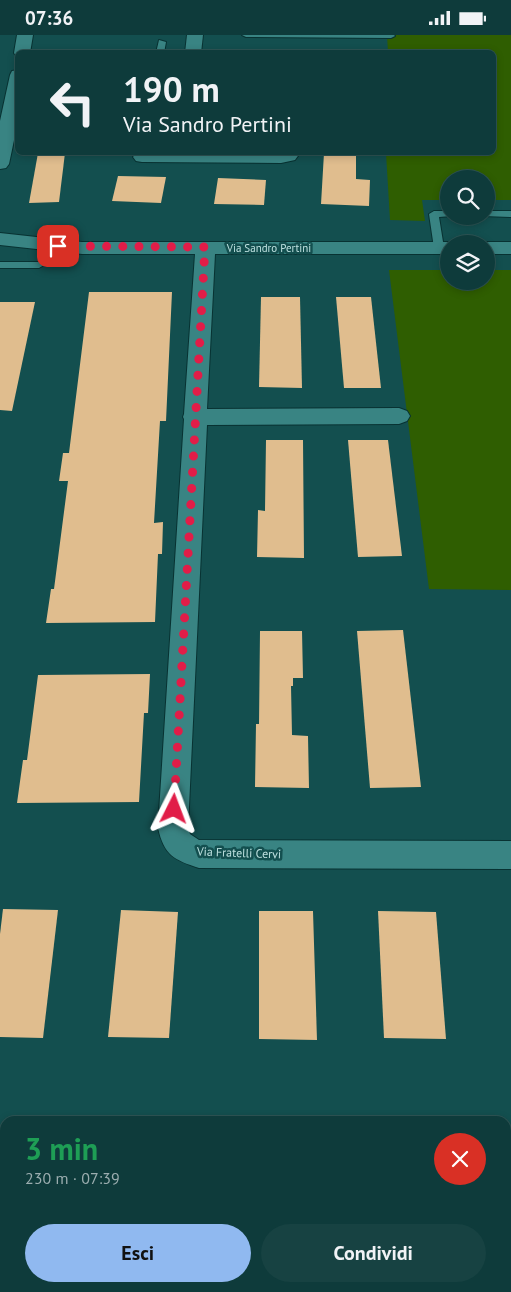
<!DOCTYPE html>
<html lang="it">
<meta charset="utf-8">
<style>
body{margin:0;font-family:"PT Sans",sans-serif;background:#174242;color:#f1f3f6;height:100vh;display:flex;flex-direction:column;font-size:19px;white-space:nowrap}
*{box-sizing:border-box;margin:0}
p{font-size:16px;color:#9badaf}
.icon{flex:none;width:28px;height:28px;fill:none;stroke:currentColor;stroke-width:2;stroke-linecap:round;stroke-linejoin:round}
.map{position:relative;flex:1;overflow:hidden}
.sheet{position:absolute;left:0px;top:1081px;width:511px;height:176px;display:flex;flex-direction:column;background:#0e3b3b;border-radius:15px 15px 0 0;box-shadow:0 2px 8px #0003,0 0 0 1px #2e5555}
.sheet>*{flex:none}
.banner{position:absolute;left:15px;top:15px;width:481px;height:105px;border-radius:8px;box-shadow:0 2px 8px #0003,0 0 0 1px #2e5555;background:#0e3b3b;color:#f1f3f6;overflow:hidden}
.controls{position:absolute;left:440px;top:135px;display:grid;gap:10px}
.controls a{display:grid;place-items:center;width:55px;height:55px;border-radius:50%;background:#0e3b3b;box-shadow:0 2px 8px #0003,0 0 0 1px #2e5555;font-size:25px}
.pin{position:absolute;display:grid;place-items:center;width:42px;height:42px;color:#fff;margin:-21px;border-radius:10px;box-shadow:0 2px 8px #0006}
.me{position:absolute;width:55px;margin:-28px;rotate:3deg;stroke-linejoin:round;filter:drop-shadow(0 0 4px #0008)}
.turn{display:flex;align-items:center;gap:18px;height:105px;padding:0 25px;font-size:22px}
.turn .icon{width:65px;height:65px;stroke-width:2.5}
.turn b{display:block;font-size:35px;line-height:42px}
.round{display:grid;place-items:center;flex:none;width:52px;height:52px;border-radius:26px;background:#174242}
.headline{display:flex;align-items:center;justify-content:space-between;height:85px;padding:0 25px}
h1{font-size:30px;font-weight:700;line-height:38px;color:#1e9e55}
.action{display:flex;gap:10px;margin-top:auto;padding:10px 25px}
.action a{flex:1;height:58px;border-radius:30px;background:#90b9f0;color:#111;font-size:20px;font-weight:700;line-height:58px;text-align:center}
.action a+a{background:#174242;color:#f1f3f6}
.status{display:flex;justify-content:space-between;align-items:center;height:35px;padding:0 25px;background:#0e3b3b;direction:ltr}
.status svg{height:14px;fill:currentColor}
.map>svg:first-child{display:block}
</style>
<div class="status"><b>07:36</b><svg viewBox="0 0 49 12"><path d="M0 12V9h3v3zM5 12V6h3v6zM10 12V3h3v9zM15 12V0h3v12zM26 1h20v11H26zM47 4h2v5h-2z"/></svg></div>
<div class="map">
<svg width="511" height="1257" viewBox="0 0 511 1257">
<rect width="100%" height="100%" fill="#134f4f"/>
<g fill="#2f5e01">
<polygon points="387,0 511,0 511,165 486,165 486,144 449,144 449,165 422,165 425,186 390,185 386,118 494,118 494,18 388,17"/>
<polygon points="389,235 449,235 449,246 486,246 486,235 511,235 511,555 429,554"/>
</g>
<g fill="#e0bd8e">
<polygon points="38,118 65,118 59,167 29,168"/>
<polygon points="324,118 356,118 356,144 370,145 369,171 321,169"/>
<polygon points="118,141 166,142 161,168 112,166"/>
<polygon points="218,143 266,145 264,170 214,169"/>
<polygon points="89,257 172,257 166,386 160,386 154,488 163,487 162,519 158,519 155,587 46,588 51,554 54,554 68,446 59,446 63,418 69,418"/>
<polygon points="261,262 300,262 302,353 259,352"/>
<polygon points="336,262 371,262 381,353 344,353"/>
<polygon points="0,267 35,267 12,376 0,375"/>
<polygon points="266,405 303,405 304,523 257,522 258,475 265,476"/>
<polygon points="348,405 388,405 402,521 358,522"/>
<polygon points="403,595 421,752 370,753 357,596"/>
<polygon points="260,596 302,596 303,643 293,643 293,651 291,651 292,700 308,701 309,753 255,752 256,689 259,689"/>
<polygon points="150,639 148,678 144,678 139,767 17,768 23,725 27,725 38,640"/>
<polygon points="3,874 58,875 43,1003 0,1002 0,899"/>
<polygon points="121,875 178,877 169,1003 108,1002"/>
<polygon points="259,876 313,876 317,1005 259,1004"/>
<polygon points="378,876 436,877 446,1004 384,1003"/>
</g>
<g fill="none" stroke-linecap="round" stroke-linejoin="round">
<defs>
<g id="lane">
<polygon points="242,0 394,0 395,1 391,3 246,2"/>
<polygon points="159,5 166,7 164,18 156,18"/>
<polygon points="434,176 449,176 449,181 452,181 439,182 444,213 439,216 434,213 429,179"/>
<polygon points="486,176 511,176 511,182 483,181 486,181"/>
<polygon points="0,227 39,227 44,230 39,233 0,233"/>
</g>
<g id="street">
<polygon points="17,0 33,0 30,18 18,18 16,21 14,18"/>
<polygon points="187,0 203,0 201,18 185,18"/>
<polygon points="18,35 18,86 9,129 6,133 0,134 0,86 10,40 12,36"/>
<polygon points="136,118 300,118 295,125 281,128 142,127 136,126 133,122"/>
<path d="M0,198L82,207H449L456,209H449V219H215L207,374L399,373L407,376L410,381L407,386L399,389L207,390L188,793L190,799L199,805L511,806V834L199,833C174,825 164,820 158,793L184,384L183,382L184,379L195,219H82L0,210Z"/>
<polygon points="486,207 511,207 511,219 486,219 486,209 479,209"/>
</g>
</defs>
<use href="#lane" stroke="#083232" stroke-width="2"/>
<use href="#street" stroke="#083232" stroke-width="2"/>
<use href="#lane" fill="#398483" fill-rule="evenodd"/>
<use href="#street" fill="#398483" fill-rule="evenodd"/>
</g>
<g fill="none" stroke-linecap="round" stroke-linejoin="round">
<polyline stroke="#e11d48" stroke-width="9" stroke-dasharray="0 16.2" points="58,211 205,212 174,774"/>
</g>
<g text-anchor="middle" stroke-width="5" stroke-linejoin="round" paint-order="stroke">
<g font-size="11" fill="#bde0df" stroke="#134f4f">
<text x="269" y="217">Via Sandro Pertini</text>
</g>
<g font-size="12" fill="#bde0df" stroke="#134f4f">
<text transform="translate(239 818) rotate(2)" y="4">Via Fratelli Cervi</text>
</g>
</g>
</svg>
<div class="controls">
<a><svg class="icon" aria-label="search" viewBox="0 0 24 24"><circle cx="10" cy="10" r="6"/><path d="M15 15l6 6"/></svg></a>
<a><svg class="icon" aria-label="layers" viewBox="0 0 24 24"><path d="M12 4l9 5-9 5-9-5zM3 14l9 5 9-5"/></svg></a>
</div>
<div class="pin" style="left:58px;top:211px;background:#d93025"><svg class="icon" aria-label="arrive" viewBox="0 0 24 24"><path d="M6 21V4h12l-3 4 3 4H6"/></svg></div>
<svg class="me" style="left:174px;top:774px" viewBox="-20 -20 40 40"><path d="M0-17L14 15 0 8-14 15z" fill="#e11d48" stroke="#fff" stroke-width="4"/></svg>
<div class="banner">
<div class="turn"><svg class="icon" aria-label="left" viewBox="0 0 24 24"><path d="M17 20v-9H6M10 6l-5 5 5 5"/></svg><div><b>190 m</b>Via Sandro Pertini</div></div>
</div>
<section class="sheet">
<div class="headline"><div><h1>3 min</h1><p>230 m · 07:39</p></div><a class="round" style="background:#d93025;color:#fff"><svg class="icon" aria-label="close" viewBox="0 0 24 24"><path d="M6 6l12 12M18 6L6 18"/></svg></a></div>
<div class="action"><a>Esci</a><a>Condividi</a></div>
</section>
</div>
